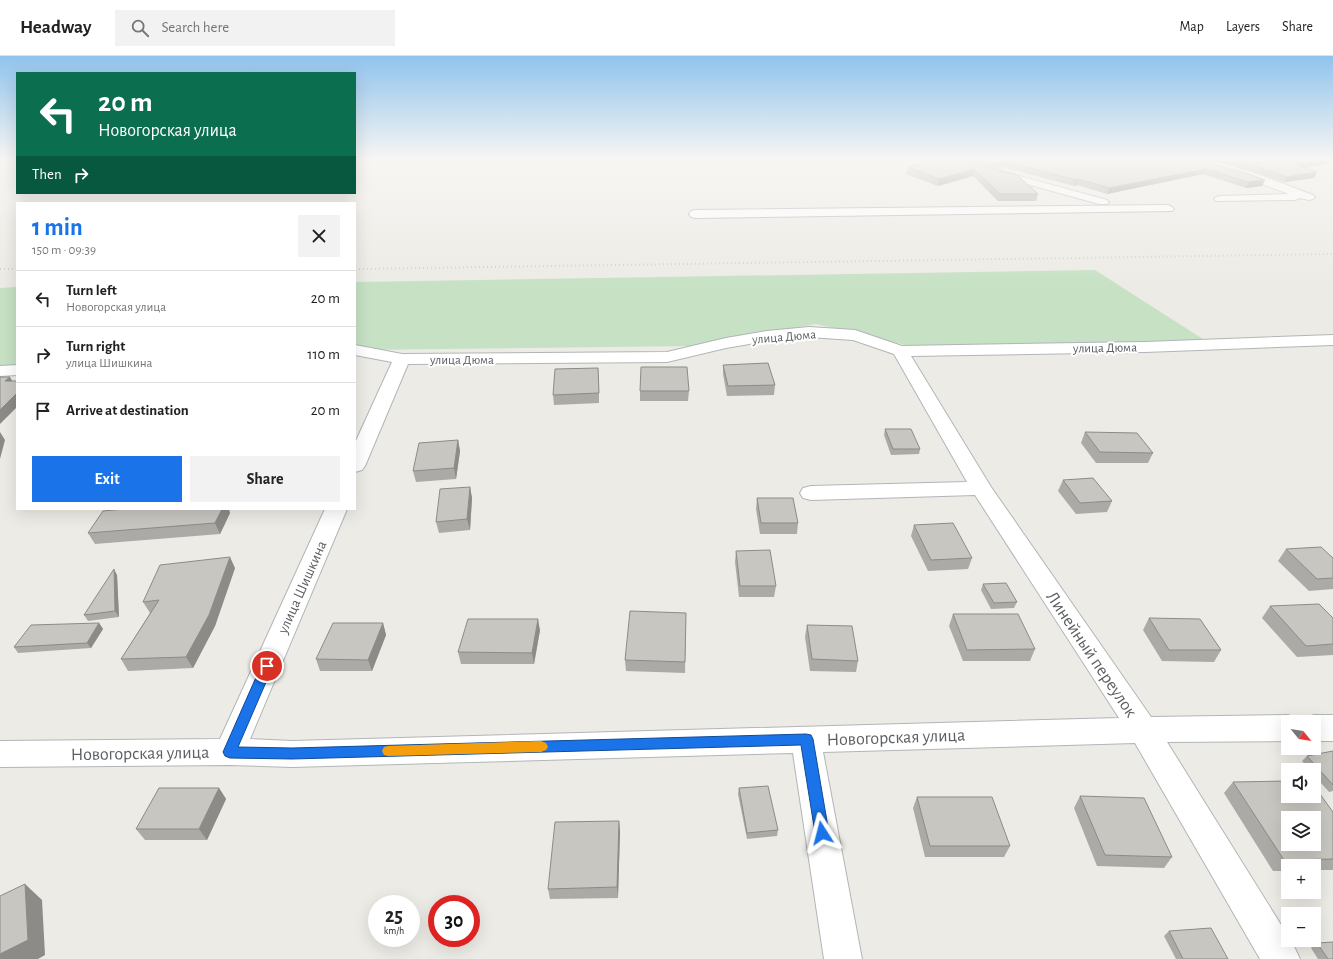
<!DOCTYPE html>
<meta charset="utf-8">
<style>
body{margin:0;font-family:"Alegreya Sans",sans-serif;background:#f2f2f2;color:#222;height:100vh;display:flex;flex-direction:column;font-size:15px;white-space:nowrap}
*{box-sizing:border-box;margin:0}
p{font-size:13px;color:#767676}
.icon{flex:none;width:22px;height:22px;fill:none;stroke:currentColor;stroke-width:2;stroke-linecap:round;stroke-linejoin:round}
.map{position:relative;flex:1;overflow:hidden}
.panel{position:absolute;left:16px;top:146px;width:340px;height:308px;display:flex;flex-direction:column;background:#fff;border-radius:0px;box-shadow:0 4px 16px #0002}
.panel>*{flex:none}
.top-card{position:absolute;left:16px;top:16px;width:340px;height:122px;border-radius:0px;box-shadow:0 4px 16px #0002;background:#0b6e4f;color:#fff;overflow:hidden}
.needle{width:26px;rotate:120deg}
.buttons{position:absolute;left:1281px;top:659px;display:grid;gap:8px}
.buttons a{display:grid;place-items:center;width:40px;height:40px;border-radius:0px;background:#fff;box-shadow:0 4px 16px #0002;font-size:20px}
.speed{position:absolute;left:368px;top:839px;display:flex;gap:8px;font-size:20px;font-weight:700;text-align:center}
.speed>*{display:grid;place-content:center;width:52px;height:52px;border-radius:50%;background:#fff;box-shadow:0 4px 16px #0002;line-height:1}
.speed small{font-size:10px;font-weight:400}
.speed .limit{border:6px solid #d22;background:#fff;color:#111}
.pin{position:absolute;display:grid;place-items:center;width:34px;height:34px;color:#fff;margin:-17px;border:2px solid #fff;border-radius:50%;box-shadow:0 1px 4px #0007}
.me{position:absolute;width:44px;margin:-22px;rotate:351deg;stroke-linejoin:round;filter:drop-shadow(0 0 3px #0008)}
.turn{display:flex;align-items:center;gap:14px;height:84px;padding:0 16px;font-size:18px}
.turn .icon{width:52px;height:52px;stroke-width:2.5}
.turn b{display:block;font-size:28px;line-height:34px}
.then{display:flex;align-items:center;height:38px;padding:0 16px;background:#0003;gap:8px;font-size:15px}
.round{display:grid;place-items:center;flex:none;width:42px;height:42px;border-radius:0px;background:#f2f2f2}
.overview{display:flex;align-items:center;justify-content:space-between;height:68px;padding:0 16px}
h1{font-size:24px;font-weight:700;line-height:30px;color:#1a73e8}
.primary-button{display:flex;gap:8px;margin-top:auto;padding:8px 16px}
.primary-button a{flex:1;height:46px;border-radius:0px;background:#1a73e8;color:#fff;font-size:16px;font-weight:700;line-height:46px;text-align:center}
.primary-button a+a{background:#f2f2f2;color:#222}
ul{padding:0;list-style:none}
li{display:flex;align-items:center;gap:12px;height:56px;padding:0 16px;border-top:1px solid #e0e0e0}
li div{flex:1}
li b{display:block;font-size:15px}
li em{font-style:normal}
header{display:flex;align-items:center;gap:24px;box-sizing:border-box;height:56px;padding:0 20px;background:#fff;border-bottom:1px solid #e0e0e0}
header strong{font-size:19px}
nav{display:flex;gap:22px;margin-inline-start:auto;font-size:14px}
.search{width:280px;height:36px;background:#f2f2f2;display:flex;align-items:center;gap:10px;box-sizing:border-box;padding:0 14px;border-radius:0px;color:#767676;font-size:15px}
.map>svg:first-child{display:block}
</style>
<header>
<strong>Headway</strong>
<div class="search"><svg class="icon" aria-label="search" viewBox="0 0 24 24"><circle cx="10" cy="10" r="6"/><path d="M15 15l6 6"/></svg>Search here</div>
<nav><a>Map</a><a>Layers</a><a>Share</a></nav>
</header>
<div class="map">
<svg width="1333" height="903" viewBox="0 0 1333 903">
<rect width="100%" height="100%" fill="#edebe5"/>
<g fill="#c6e1c4">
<polygon points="1095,214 1206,285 910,290 816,268 692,290 355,294 355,226"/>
<polygon points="17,231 17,312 0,313 0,232"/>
</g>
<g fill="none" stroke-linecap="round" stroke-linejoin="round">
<defs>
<g id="street">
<polygon points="942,103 958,103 1107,144 1109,146 1107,148 1099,148 943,105"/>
<path d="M1181,103C1223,102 1273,124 1313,139L1315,141L1313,143L1309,144L1300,142L1295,144L1216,145L1214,143L1216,141L1220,140L1289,138L1241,120L1182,105Z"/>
<polygon points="1317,103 1333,103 1333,107 1318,105"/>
<polygon points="1168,149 1172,151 1174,153 1172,155 695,162 691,161 689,158 691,155 695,154"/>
<polygon points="809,271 855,274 902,290 1145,286 1333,279 1333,289 1145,296 911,300 991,431 1151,661 1288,659 1298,663 1300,666 1288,666 1288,685 1167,686 1288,880 1288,884 1291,884 1300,903 1260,903 1135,687 823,696 862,903 824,903 793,697 292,711 229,709 0,711 0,685 220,683 325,453 347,453 250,683 292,685 1119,662 975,439 811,444 803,442 800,437 803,432 811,430 967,426 894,298 853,284 809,281 767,285 726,292 667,306 408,308 365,410 362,414 355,416 355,387 392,306 355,299 355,289 402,298 667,296 726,282 767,275"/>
<polygon points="17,309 17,319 0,320 0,310"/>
<polygon points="1314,659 1333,659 1333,685 1314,685 1314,666 1302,666 1304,663"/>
</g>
</defs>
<use href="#street" stroke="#b2b5b8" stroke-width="2"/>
<use href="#street" fill="#fff" fill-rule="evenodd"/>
<g stroke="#b2b3b3" stroke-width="2" stroke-dasharray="0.5 3.5" stroke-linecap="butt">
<polyline points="0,213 17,213"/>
<polyline points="355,213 1333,198"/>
</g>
</g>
<g fill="#acaaa6">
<polygon points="956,103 1038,138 1036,145 998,145 973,120 938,130 906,118 908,111"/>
<polygon points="963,103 1192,103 1262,130 1246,132 1203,118 1107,138 1077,129 1074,130 1003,111 1002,111 1001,113"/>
<polygon points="1201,103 1329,103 1327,108 1305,112 1317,116 1314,122 1284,126 1231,109"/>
<polygon points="723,309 775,329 774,339 727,340 723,318"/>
<polygon points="599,322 599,347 554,349 553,339"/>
<polygon points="640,335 689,335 688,345 640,345"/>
<polygon points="885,373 920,393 919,398 891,399 884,379"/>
<polygon points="1085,376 1153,397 1148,407 1096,407 1081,387"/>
<polygon points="458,384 460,395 456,423 416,426 413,415"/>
<polygon points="1063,424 1112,445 1107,456 1076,458 1058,435"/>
<polygon points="470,431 472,442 470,474 439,477 436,466"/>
<polygon points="757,442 798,467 797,478 760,478 756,453"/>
<polygon points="230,457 220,478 95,488 88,477"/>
<polygon points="914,469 972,502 968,513 928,515 911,480"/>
<polygon points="1286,493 1333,502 1333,533 1309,535 1278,505"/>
<polygon points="736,495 776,530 774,541 739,541 735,506"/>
<polygon points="235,512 215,570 193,612 128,615 121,603 150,557 143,546"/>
<polygon points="117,519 119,561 88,565 84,559"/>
<polygon points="983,528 1017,546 1014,552 991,553 981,534"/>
<polygon points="1270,550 1333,562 1333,599 1297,601 1262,562"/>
<polygon points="686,557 685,617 626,615 625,604"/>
<polygon points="953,558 1035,593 1030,605 963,605 949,570"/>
<polygon points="1149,562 1221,594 1214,606 1162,605 1143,574"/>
<polygon points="99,567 103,573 91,592 18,597 14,591"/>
<polygon points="383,567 386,579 372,615 320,615 316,603"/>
<polygon points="807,569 858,605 856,616 810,615 805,581"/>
<polygon points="540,574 534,608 461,608 458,596"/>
<polygon points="1333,696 1333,735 1329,736 1314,719 1314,714 1310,714 1302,705 1307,700"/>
<polygon points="1233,726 1333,756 1333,814 1314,814 1314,810 1288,810 1288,815 1273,815 1224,737"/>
<polygon points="219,732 226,743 207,784 145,784 136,773"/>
<polygon points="739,732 778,774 777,780 747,783 738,738"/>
<polygon points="1080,740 1172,801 1164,812 1097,810 1074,752"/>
<polygon points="917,741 1010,790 1004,801 925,801 913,752"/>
<polygon points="619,765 620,776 618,842 550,843 548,833"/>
<polygon points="1169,875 1228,903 1176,903 1164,880"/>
<polygon points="1317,887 1333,903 1318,903 1311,892"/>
</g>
<g fill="#8c8b87">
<polygon points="1325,103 1329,103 1327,108 1293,114 1295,108"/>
<polygon points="1004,105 1003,111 1002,111 1003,108 1001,106"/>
<polygon points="974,113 973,120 938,130 939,123"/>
<polygon points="1206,113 1203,118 1107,138 1109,132"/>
<polygon points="1317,116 1314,122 1284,126 1287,121"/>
<polygon points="1078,123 1077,129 1074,130 1076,124"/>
<polygon points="1265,124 1262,130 1246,132 1248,126"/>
<polygon points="598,312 599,322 599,347 599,337"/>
<polygon points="10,321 15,330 5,325"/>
<polygon points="17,337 17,351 0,368 0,354"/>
<polygon points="0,376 5,384 0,403"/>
<polygon points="458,384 460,395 456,423 454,412"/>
<polygon points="470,431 472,442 470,474 467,463"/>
<polygon points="222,453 229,453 230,457 220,478 215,467"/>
<polygon points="230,501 235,512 215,570 193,612 186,601"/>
<polygon points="114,513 117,519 119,561 115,555"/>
<polygon points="538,563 540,574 534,608 532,597"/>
<polygon points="99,567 103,573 91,592 87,587"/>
<polygon points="383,567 386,579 372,615 368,604"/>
<polygon points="219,732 226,743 207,784 199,773"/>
<polygon points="619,765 620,776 618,842 617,831"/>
<polygon points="25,828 42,844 45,899 38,903 0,903 0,898"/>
</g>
<g fill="#c8c6c1" stroke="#8c8b87" fill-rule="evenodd">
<polygon points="939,103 956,103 1017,119 1038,138 1000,138 974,113 939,123 908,111"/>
<polygon points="985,103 1192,103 1243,116 1265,124 1248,126 1206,113 1109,132 1078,123 1076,124 1004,105 1001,106 1003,108"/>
<polygon points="1233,103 1325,103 1295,108 1317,116 1287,121"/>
<polygon points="768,307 775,329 728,330 723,309"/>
<polygon points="641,311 687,311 689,335 640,335"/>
<polygon points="598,312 599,337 553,339 555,313"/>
<polygon points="0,321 10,321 5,325 17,325 17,337 0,354"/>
<polygon points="885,373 911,373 920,393 893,393"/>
<polygon points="1085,376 1137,377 1153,397 1100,396"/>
<polygon points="458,384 454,412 413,415 419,387"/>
<polygon points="1093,422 1112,445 1080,447 1063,424"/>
<polygon points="470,431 467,463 436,466 440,433"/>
<polygon points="757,442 793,442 798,467 761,467"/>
<polygon points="125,453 222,453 215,467 88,477 103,455"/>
<polygon points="953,467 972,502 931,504 914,469"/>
<polygon points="1321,491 1333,502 1333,522 1317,523 1286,493"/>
<polygon points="770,494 776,530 740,530 736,495"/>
<polygon points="230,501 209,559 186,601 121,603 159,544 143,546 160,509"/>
<polygon points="114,513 115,555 84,559"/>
<polygon points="1006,527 1017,546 994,547 983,528"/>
<polygon points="1319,548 1333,562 1333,588 1306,590 1270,550"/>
<polygon points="630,555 686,557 685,606 625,604"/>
<polygon points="953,558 1018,558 1035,593 967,594"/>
<polygon points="1149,562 1200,563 1221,594 1169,594"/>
<polygon points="468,563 538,563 532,597 458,596"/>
<polygon points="99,567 87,587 14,591 31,569"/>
<polygon points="333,567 383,567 368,604 316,603"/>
<polygon points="807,569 852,570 858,605 812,603"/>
<polygon points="1333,695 1333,729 1307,700"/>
<path d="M1288,725V740H1314V730L1333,756V803L1284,804L1233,726ZM1288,762H1314V788H1288Z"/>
<polygon points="768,730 778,774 747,777 739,732"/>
<polygon points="159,732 219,732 199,773 136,773"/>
<polygon points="1080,740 1144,742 1172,801 1105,799"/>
<polygon points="917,741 992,741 1010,790 930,790"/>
<polygon points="619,765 617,831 548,833 555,766"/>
<polygon points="25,828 28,884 0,898 0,840"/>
<polygon points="1211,872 1228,903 1183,903 1169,875"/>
<polygon points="1333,886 1333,903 1328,903 1317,887"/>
</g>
<linearGradient id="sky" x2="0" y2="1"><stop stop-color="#90c3ed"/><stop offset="0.45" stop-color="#f7f6f3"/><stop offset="1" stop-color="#f7f6f3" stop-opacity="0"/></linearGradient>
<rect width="1333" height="229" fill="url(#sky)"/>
<polygon fill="#1a73e8" stroke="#114b97" points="267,606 271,607 273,610 238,691 292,692 806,678 811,679 813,683 829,777 827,782 822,784 817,782 815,777 801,689 292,703 230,702 225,700 223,696 261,610 263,607"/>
<polygon fill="#f59e0b" points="541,685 546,687 548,691 546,694 541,696 388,700 384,699 382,695 384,691 388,690"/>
<g text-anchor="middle" stroke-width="4" stroke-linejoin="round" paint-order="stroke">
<g font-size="13" fill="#5d6063" stroke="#fff">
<text transform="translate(784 280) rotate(-5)" y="5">улица Дюма</text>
<text transform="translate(1105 291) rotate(-1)" y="5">улица Дюма</text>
<text x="462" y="308">улица Дюма</text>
</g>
<g font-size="15" fill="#5d6063" stroke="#fff">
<text transform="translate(302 531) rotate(-66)" y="5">улица Шишкина</text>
</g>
<g font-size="18" fill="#5d6063" stroke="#fff">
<text transform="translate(1092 598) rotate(56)" y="6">Линейный переулок</text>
<text transform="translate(896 681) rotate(-2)" y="6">Новогорская улица</text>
<text transform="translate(140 697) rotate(-1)" y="6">Новогорская улица</text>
</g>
</g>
</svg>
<div class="buttons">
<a><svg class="needle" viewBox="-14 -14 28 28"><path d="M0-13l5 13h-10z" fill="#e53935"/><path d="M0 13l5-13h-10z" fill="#767676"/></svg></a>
<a><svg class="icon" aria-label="sound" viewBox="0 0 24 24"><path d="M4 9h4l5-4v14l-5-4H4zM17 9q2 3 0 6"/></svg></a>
<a><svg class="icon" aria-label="layers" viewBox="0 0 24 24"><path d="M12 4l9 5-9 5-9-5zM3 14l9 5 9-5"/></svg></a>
<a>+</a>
<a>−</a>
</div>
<div class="speed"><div>25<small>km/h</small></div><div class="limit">30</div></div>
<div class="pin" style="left:267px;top:610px;background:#d93025"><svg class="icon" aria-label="arrive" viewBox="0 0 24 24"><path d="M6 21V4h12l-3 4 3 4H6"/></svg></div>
<svg class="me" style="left:822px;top:777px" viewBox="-20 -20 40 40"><path d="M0-17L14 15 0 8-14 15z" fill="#1a73e8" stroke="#fff" stroke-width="4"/></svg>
<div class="top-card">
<div class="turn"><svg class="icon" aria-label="left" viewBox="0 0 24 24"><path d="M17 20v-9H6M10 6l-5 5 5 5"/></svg><div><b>20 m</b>Новогорская улица</div></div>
<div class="then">Then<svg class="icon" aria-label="right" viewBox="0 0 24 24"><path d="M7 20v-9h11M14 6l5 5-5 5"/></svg></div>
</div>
<section class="panel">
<div class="overview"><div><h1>1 min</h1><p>150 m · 09:39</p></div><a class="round"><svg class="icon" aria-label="close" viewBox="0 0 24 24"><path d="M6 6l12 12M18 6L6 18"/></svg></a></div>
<ul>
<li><svg class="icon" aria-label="left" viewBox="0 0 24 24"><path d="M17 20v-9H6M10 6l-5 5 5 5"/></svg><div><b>Turn left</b><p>Новогорская улица</p></div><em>20 m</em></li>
<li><svg class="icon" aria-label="right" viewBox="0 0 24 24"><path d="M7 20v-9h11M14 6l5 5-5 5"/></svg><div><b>Turn right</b><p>улица Шишкина</p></div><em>110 m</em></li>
<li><svg class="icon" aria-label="arrive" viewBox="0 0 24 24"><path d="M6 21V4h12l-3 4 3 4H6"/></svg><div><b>Arrive at destination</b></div><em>20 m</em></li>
</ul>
<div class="primary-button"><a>Exit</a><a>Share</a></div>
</section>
</div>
